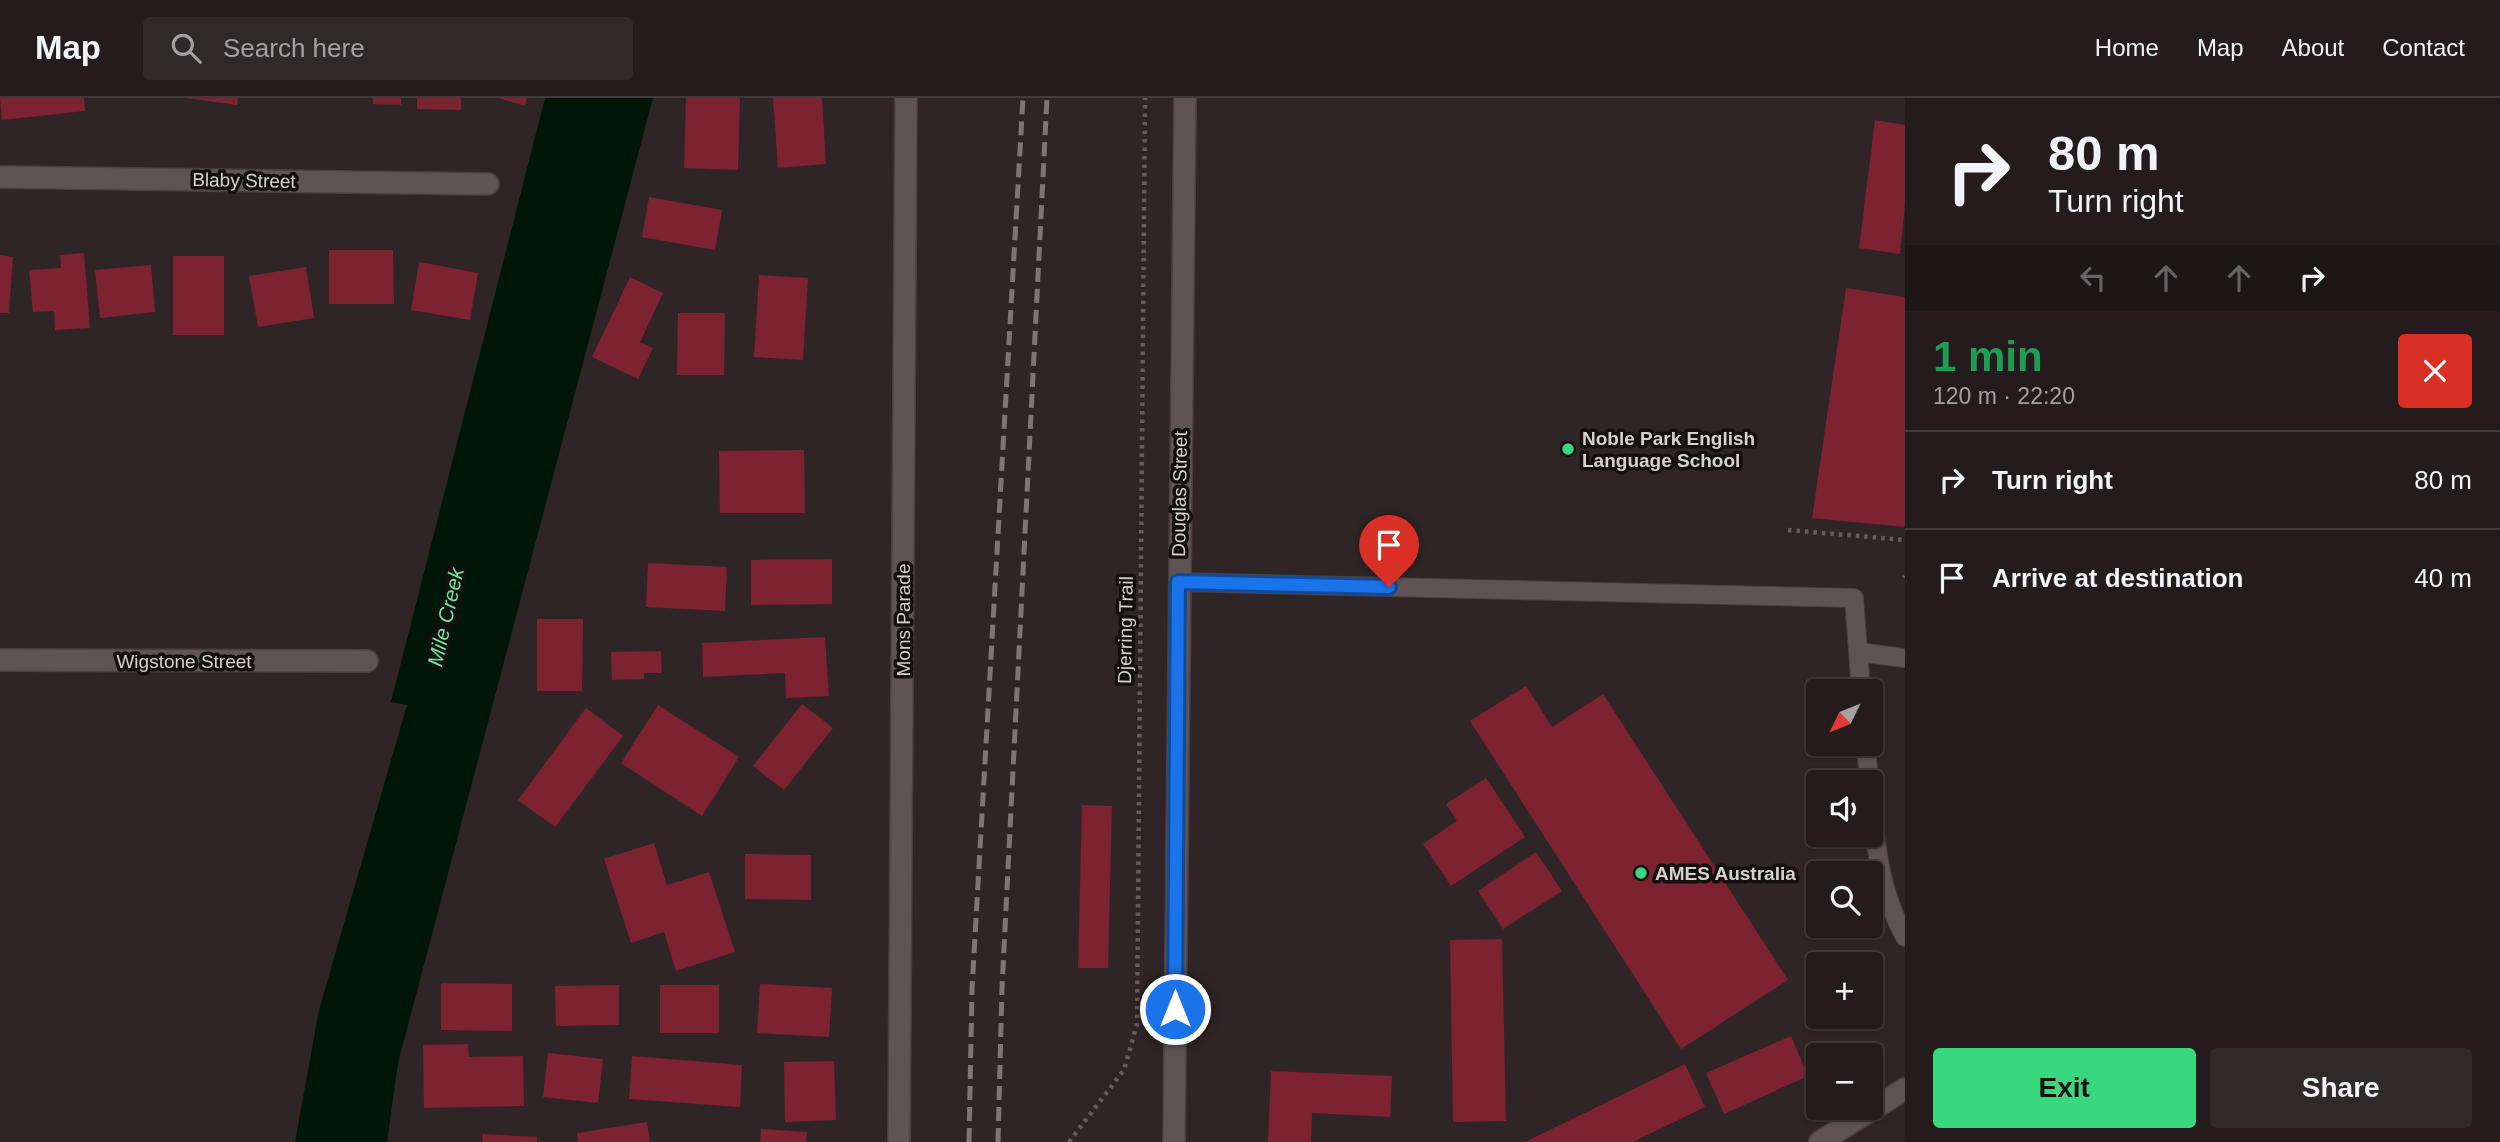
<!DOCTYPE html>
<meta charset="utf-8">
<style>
body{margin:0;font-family:Arial,sans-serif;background:#302929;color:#f1f3f6;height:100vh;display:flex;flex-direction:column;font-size:26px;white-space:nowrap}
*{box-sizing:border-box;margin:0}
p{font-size:23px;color:#a3a1a3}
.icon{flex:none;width:38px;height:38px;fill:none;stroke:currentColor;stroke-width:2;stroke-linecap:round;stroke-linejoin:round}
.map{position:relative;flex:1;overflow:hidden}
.side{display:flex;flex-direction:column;background:#241c1c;width:595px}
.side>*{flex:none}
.hud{background:#241c1c;color:#f1f3f6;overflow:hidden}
.needle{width:46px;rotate:227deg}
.controls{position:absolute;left:1806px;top:581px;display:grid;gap:14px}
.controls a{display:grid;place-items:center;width:77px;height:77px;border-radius:7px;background:#241c1c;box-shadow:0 2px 5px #0004,0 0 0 2px #413a3b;font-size:35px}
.pin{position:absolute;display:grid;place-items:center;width:60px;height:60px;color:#fff;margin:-72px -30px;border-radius:50% 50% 50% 0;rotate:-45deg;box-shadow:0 0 7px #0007}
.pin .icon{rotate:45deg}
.me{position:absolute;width:77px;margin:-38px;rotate:0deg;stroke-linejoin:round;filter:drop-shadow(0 0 5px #0008)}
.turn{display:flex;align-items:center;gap:24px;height:147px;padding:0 28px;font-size:32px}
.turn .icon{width:91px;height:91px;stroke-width:2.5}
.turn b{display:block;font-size:49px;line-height:60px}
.lanes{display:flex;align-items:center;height:66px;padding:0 28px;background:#0003;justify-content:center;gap:35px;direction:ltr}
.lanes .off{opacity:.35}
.round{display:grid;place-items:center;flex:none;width:74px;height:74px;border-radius:7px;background:#302929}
.headline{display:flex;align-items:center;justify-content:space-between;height:119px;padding:0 28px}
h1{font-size:42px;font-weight:600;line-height:52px;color:#1e9e55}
.button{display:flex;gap:14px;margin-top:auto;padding:14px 28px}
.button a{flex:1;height:80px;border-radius:7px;background:#39d87f;color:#111;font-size:28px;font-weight:600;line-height:80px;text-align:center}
.button a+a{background:#302929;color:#f1f3f6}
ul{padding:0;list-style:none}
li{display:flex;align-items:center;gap:21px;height:98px;padding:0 28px;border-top:2px solid #413a3b}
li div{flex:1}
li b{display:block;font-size:26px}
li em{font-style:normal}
header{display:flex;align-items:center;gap:42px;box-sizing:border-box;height:98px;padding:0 35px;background:#241c1c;border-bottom:2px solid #413a3b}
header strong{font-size:33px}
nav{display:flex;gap:38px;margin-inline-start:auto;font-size:24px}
.search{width:490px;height:63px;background:#302929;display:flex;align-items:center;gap:18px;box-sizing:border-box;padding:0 24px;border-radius:7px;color:#a3a1a3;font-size:26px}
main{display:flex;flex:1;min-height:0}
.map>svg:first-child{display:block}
</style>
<header>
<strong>Map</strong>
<div class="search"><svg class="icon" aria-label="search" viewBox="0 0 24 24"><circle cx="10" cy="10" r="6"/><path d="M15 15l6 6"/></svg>Search here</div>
<nav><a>Home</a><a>Map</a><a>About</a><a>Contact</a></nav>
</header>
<main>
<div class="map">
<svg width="1905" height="1044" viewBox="0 0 1905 1044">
<rect width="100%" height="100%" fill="#302526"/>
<polygon fill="#001606" points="545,0 653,0 398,965 387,1044 295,1044 319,912 407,607 391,604"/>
<g fill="#7d2230">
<polygon points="0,0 84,0 85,13 2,22"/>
<polygon points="186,0 238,0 237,7"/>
<polygon points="373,0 401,0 401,7 373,6"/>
<polygon points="417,0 461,0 461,12 417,11"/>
<polygon points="499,0 527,0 525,8"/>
<polygon points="686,0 740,0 738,72 684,70"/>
<polygon points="773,0 822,0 826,66 778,70"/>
<polygon points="1875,22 1905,27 1905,105 1900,156 1859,150"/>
<polygon points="649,99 722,112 715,152 642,139"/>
<polygon points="329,152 393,152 394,206 329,206"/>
<polygon points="84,155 90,230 55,232 54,213 33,214 29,172 61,170 60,157"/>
<polygon points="0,157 13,159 9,215 0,215"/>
<rect x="173" y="158" width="51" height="79"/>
<polygon points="419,164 478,175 470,222 411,212"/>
<polygon points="151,167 155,214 100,220 95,172"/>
<polygon points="306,169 314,220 258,229 249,178"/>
<polygon points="759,177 808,180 803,262 754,259"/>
<polygon points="630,179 663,195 640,244 653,250 638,281 592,259"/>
<polygon points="1846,190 1905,199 1905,429 1812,420"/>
<polygon points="678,215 725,215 724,277 677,277"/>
<polygon points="804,352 805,415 720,415 719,353"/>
<polygon points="832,461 832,506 751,507 751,462"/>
<polygon points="648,465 727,469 725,513 646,509"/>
<polygon points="537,521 583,521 582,593 537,593"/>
<polygon points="825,539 829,598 786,600 785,575 703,579 702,545"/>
<polygon points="661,553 662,575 644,575 644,581 612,582 611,554"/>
<polygon points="1526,588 1552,629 1603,596 1788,882 1681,951 1470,623"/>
<polygon points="802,606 833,630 784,692 753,668"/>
<polygon points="658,607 739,659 702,718 621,665"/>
<polygon points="586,610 623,638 555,729 518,702"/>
<polygon points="1486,680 1525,739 1451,788 1423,746 1457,723 1446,706"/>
<polygon points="1082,707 1112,708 1108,870 1078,870"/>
<polygon points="654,745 667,787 709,774 735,854 676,873 664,834 631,845 604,761"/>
<polygon points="1536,754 1562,793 1503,831 1478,793"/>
<polygon points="745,756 811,757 811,802 745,801"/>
<polygon points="1502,841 1506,1023 1453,1024 1450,842"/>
<polygon points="441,885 512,886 512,933 441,932"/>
<polygon points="760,886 832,890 829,939 757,935"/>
<polygon points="619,887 619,927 556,928 555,888"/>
<rect x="660" y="887" width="59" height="48"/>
<polygon points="1791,938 1808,978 1724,1016 1706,975"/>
<polygon points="468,946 469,959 523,958 524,1008 424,1010 423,947"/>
<polygon points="548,955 603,961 598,1005 543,999"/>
<polygon points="632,958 742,967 740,1009 629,1001"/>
<polygon points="834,963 836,1022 785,1024 784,964"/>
<polygon points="1685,966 1705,1009 1633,1044 1525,1044"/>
<polygon points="1271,973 1392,978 1390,1019 1312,1015 1311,1044 1268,1044"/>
<polygon points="647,1024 650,1044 578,1044 577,1035"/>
<polygon points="761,1031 807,1034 806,1044 760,1044"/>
<polygon points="483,1036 537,1039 537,1044 482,1044"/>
</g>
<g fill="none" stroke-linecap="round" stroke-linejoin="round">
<defs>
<g id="lane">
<polyline points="1178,484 1854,500 1861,593"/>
<polyline points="1858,554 1905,560"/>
<polyline points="1866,646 1869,684"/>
<path d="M1871,703C1876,751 1881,796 1905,839"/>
</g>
<g id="street">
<polyline points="0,79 488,86"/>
<polyline points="0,562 367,563"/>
<polyline points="899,1044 906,0"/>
<polyline points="1820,1044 1905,991"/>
</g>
<polyline id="secondary" points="1174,1044 1185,0"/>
</defs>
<use href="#lane" stroke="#4a4041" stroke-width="20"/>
<use href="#street" stroke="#4a4041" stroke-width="24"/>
<use href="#secondary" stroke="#4a4041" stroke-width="24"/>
<g stroke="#665c5d" stroke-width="4.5" stroke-dasharray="3.5 5" stroke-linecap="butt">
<polyline points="1788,432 1905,442"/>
<polyline points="1904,480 1905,478"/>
<polyline points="1069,1044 1124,972 1137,926 1145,0"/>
</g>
<use href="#lane" stroke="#605353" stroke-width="18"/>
<use href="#street" stroke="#605353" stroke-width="21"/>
<use href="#secondary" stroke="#605353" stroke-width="21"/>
<g stroke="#7e7575" stroke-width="5" stroke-dasharray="14 7" stroke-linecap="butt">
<polyline points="969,1044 972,891 1023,0"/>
<polyline points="998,1044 1002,890 1047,0"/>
</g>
</g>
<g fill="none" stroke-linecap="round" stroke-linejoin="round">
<defs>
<polyline id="route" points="1175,911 1178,484 1389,489"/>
</defs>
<use href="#route" stroke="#114b97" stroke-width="18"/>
<use href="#route" stroke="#1a73e8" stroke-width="12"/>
</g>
<g fill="#39d87f" stroke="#151010" stroke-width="2.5">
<circle cx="1568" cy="351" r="7"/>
<circle cx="1641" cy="775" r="7"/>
</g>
<g text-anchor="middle" stroke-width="7" stroke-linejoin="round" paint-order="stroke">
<g font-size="19" fill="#d7d0d0" stroke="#151010">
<text transform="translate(244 82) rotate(1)" y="7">Blaby Street</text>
<text transform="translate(1179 396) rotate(-89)" y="7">Douglas Street</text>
<text transform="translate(903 522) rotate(-90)" y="7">Mons Parade</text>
<text transform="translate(1125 532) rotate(-89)" y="7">Djerring Trail</text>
<text x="184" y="570">Wigstone Street</text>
</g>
<g font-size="19" font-weight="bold" fill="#d7d0d0" stroke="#151010" text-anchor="start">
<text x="1582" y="347">Noble Park English<tspan x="1582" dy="22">Language School</tspan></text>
<text x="1655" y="782">AMES Australia</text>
</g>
<g font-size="21" font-style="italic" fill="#6fe89b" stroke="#151010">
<text transform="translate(446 519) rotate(-77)" y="7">Mile Creek</text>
</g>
</g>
</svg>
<div class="controls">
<a><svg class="needle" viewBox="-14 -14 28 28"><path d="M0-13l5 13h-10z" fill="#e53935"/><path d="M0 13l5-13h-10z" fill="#a3a1a3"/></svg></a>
<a><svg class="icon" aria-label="sound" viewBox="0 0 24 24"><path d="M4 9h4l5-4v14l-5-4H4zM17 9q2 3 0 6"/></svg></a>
<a><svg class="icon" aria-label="search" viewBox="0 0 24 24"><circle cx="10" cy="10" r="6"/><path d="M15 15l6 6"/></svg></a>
<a>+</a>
<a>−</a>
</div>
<div class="pin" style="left:1389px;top:489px;background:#d93025"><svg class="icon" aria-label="arrive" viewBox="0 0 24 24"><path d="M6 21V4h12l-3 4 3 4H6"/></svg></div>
<svg class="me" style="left:1175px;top:911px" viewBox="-20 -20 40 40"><circle r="17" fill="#1a73e8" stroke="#fff" stroke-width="3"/><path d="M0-11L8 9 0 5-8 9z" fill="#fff"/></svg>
</div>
<section class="side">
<div class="hud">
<div class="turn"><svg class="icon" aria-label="right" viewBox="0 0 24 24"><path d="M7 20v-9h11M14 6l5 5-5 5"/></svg><div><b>80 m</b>Turn right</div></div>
<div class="lanes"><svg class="icon off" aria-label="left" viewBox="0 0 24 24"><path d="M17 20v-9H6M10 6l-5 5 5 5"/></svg><svg class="icon off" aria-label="ahead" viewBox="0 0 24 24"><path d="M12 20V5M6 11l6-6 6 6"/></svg><svg class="icon off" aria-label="ahead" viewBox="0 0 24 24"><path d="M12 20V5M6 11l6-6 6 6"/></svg><svg class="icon" aria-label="right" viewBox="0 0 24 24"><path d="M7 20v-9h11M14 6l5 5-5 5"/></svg></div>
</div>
<div class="headline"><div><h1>1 min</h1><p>120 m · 22:20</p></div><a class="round" style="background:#d93025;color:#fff"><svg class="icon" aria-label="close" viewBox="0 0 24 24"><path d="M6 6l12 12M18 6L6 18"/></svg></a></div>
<ul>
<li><svg class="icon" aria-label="right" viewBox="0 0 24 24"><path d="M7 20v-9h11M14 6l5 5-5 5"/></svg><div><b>Turn right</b></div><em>80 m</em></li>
<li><svg class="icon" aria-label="arrive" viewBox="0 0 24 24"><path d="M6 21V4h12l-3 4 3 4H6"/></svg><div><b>Arrive at destination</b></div><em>40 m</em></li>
</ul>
<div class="button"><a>Exit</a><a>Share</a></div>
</section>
</main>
